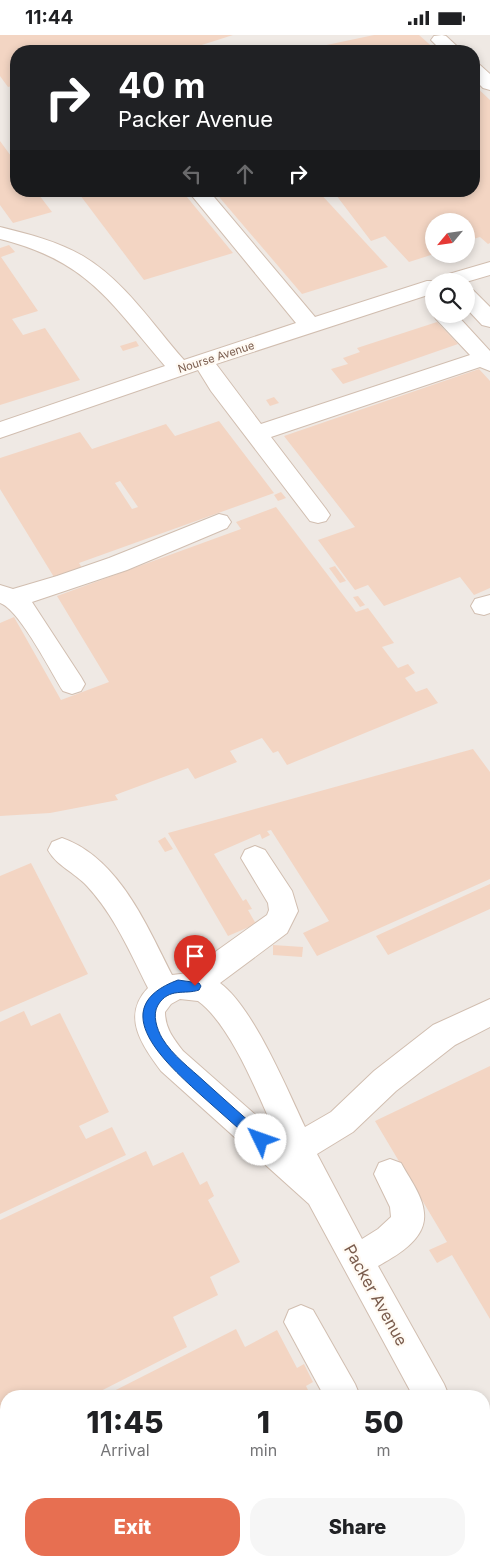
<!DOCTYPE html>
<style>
body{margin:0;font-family:Inter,sans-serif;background:#f6f6f6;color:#202124;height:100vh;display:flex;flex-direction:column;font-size:19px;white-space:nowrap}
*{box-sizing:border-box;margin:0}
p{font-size:16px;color:#757577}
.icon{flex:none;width:28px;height:28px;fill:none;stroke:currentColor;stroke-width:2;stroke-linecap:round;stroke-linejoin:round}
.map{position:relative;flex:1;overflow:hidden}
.panel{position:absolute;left:0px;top:1355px;width:490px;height:176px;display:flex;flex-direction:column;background:#fff;border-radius:20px 20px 0 0;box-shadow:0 2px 8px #0003}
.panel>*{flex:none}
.hud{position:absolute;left:10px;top:10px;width:470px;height:152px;border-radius:20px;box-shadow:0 2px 8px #0003;background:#202124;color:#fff;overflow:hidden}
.needle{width:32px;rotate:241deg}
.controls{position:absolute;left:425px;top:178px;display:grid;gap:10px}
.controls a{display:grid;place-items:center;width:50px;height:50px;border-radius:50%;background:#fff;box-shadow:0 2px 8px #0003;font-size:25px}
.pin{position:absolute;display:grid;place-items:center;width:42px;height:42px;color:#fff;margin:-51px -21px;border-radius:50% 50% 50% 0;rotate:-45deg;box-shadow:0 0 5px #0007}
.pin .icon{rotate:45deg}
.me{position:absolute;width:55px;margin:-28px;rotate:312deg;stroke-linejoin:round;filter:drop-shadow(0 0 4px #0008)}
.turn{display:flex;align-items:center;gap:18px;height:105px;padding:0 25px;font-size:22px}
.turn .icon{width:65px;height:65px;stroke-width:2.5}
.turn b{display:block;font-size:35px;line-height:42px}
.lanes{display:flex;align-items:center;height:48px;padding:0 25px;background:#0003;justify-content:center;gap:25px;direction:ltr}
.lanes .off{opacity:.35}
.eta{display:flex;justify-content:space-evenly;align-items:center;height:85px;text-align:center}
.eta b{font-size:30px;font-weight:800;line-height:35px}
.button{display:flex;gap:10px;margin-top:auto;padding:10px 25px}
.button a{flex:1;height:58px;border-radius:20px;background:#e76f51;color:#fff;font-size:20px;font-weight:800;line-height:58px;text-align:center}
.button a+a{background:#f6f6f6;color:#202124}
.status{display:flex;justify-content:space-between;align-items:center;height:35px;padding:0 25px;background:#fff;direction:ltr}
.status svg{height:14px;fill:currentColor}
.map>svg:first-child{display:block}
</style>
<div class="status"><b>11:44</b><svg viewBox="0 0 49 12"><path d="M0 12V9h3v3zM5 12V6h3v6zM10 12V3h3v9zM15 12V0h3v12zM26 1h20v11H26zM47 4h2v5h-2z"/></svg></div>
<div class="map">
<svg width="490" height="1531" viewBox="0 0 490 1531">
<rect width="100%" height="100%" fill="#fdf6ec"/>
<path fill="#efe9e4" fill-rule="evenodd" d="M0,0H490V1531H0ZM16,16H474V156H16ZM434,186H466V219H434ZM434,246H466V279H434ZM6,1361H484V1525H6Z"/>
<g fill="#f3d5c3" fill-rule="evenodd">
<polygon points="0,0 233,0 183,16 16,16 16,50 8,52 0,41"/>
<polygon points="374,0 419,0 437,16 298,16"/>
<polygon points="474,50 490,65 490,208 488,209 480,202 466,206 466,186 434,186 434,219 409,227 385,201 371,206 333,156 474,156"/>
<polygon points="0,106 16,128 16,156 36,156 52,177 13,188 0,170"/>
<polygon points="77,156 182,156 233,218 144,245"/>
<polygon points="214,156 318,156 388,232 302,259"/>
<polygon points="9,210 15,217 1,222 38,276 12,284 23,300 45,293 80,345 0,370 0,213"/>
<polygon points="437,287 458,309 343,349 331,334 348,329 343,323 360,317 357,313"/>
<polygon points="136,306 139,311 123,316 120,311"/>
<polygon points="479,334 490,346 490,553 474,560 460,542 384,571 368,550 355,555 318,505 355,492 284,401"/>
<polygon points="274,362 279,368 270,371 266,365"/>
<path d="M219,386L274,458L79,528L85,538L57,547L0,454V423L80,397L92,414L166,389L175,401ZM120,446L138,472L132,474L115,448Z"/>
<polygon points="281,457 286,463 278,466 274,460"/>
<polygon points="276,472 356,577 368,573 394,608 382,612 398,633 408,629 415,638 405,643 416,657 427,653 438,668 287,730 278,716 273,718 262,703 230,716 237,727 195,744 188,733 115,760 118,765 50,778 0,781 0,588 14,582 61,665 109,647 57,561 241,494 236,487"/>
<polygon points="335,531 346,546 340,548 329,533"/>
<polygon points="358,561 365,570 360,572 353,562"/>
<polygon points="473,714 490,737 490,844 317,921 303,898 329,886 271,795 267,796 270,800 262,804 260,799 214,819 243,866 246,864 252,874 248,875 256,889 228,901 168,798"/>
<polygon points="165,802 173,814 165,817 158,806"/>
<polygon points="31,828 88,939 0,977 0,841"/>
<polygon points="490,849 490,874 388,920 376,901"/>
<polygon points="273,910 303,912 302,922 273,920"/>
<polygon points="24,976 31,991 60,978 109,1077 79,1091 86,1104 112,1092 126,1120 0,1179 0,987"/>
<polygon points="490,1031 490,1284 452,1220 437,1228 429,1215 447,1207 375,1086"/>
<polygon points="146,1116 153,1131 183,1117 200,1150 207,1146 214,1161 208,1165 240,1227 210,1242 218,1260 173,1282 187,1312 91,1361 6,1361 6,1404 0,1408 0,1185"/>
<polygon points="236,1294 245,1312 277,1295 297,1333 304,1329 313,1347 306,1351 311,1361 104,1361"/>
<polygon points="6,1411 6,1525 199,1525 188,1531 0,1531 0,1414"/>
<polygon points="346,1525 350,1525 353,1531 335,1531"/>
</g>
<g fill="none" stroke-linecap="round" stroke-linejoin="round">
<defs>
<g id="minor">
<polygon points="442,0 446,1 462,16 442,16 431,5 434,1"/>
<polygon points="474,28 480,30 490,39 490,55 483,53 474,44"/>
<path d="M188,156H209L315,282L427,246H439L442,241L490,227V240L466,247L434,246V258L216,329L261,389L470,320L436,284L433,279L434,278L456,279L490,316V336L480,332L271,402L326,474L330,480L326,486L318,488L310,486L211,356L198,335L0,403V387L165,331C110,267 88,226 0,204V192C28,199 57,206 83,221C125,246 152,289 184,325L296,288Z"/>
<polygon points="466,253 473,255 490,272 490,292 482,290 466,273"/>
<path d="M219,479L227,481L231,487L227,493L127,535L32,567L81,642L85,649L81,656L72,659L63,656C51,637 19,574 0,568V550L13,554L57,541L109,523Z"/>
<polygon points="490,560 490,578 484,580 475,578 471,571 475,564"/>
<path d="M62,803C119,823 147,891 172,940L189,938L204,925L267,880L269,875L268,868L241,823L245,815L255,811L265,815L292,856L298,876L287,898L220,948C253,972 287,1054 305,1092L331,1077L374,1036L433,990L490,964V992L455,1010L396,1056L353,1097L317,1119L362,1204L378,1194L391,1182L390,1172L374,1139L379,1128L390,1124L401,1128C409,1143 423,1161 424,1178C427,1204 396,1221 378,1231L444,1349L449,1361H413L309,1169L161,1036C142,1010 121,981 148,953C130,917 114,880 87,851C75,838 56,830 48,815L52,807ZM180,964L198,966C231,990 258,1060 275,1097L183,1016C173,1003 165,993 165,977L171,969Z"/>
<polygon points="301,1270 313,1275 355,1349 360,1361 324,1361 284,1287 289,1275"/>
<polygon points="490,1409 490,1484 484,1482 484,1412"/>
<rect x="414" y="1525" width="38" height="6"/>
</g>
</defs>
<use href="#minor" stroke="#d1beb0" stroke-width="2"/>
<polyline stroke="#d9b8a5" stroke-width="4" stroke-dasharray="1 4.5" stroke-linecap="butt" points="304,1531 315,1525"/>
<use href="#minor" fill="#fff" fill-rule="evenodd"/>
</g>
<path fill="#1a73e8" stroke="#114b97" d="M178,945L199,948L201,951L199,955C185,960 169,952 158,970C152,980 157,994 162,1003C173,1021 190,1033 205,1047C225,1065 245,1083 266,1101L268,1105L266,1109L261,1111L256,1109C238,1093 220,1077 202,1061C168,1030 102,973 178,945Z"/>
<g text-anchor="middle" stroke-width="4.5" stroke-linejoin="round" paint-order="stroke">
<g font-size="11" fill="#7a5c4d" stroke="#fffaf3">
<text transform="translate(216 322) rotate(-18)" y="4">Nourse Avenue</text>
</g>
<g font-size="16" fill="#7a5c4d" stroke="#fffaf3">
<text transform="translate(376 1260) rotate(61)" y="6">Packer Avenue</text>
</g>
</g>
</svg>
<div class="controls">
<a><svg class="needle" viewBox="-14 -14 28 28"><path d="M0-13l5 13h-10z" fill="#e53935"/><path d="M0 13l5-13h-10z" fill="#757577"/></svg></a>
<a><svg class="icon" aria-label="search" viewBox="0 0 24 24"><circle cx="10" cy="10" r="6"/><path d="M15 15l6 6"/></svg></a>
</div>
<div class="pin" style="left:195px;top:951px;background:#d93025"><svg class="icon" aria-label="arrive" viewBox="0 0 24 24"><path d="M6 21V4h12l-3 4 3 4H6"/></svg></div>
<svg class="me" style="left:261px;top:1105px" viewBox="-20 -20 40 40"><circle r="19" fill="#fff"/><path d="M0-13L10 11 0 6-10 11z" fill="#1a73e8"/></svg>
<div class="hud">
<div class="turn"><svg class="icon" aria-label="right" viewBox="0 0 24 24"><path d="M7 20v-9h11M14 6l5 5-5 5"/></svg><div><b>40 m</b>Packer Avenue</div></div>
<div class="lanes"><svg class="icon off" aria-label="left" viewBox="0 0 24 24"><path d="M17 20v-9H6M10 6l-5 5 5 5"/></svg><svg class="icon off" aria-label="ahead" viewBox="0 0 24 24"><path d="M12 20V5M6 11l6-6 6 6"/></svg><svg class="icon" aria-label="right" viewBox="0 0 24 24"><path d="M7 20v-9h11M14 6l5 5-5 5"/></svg></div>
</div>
<section class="panel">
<div class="eta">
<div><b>11:45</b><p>Arrival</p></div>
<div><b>1</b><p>min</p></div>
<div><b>50</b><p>m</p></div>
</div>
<div class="button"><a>Exit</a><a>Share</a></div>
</section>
</div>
